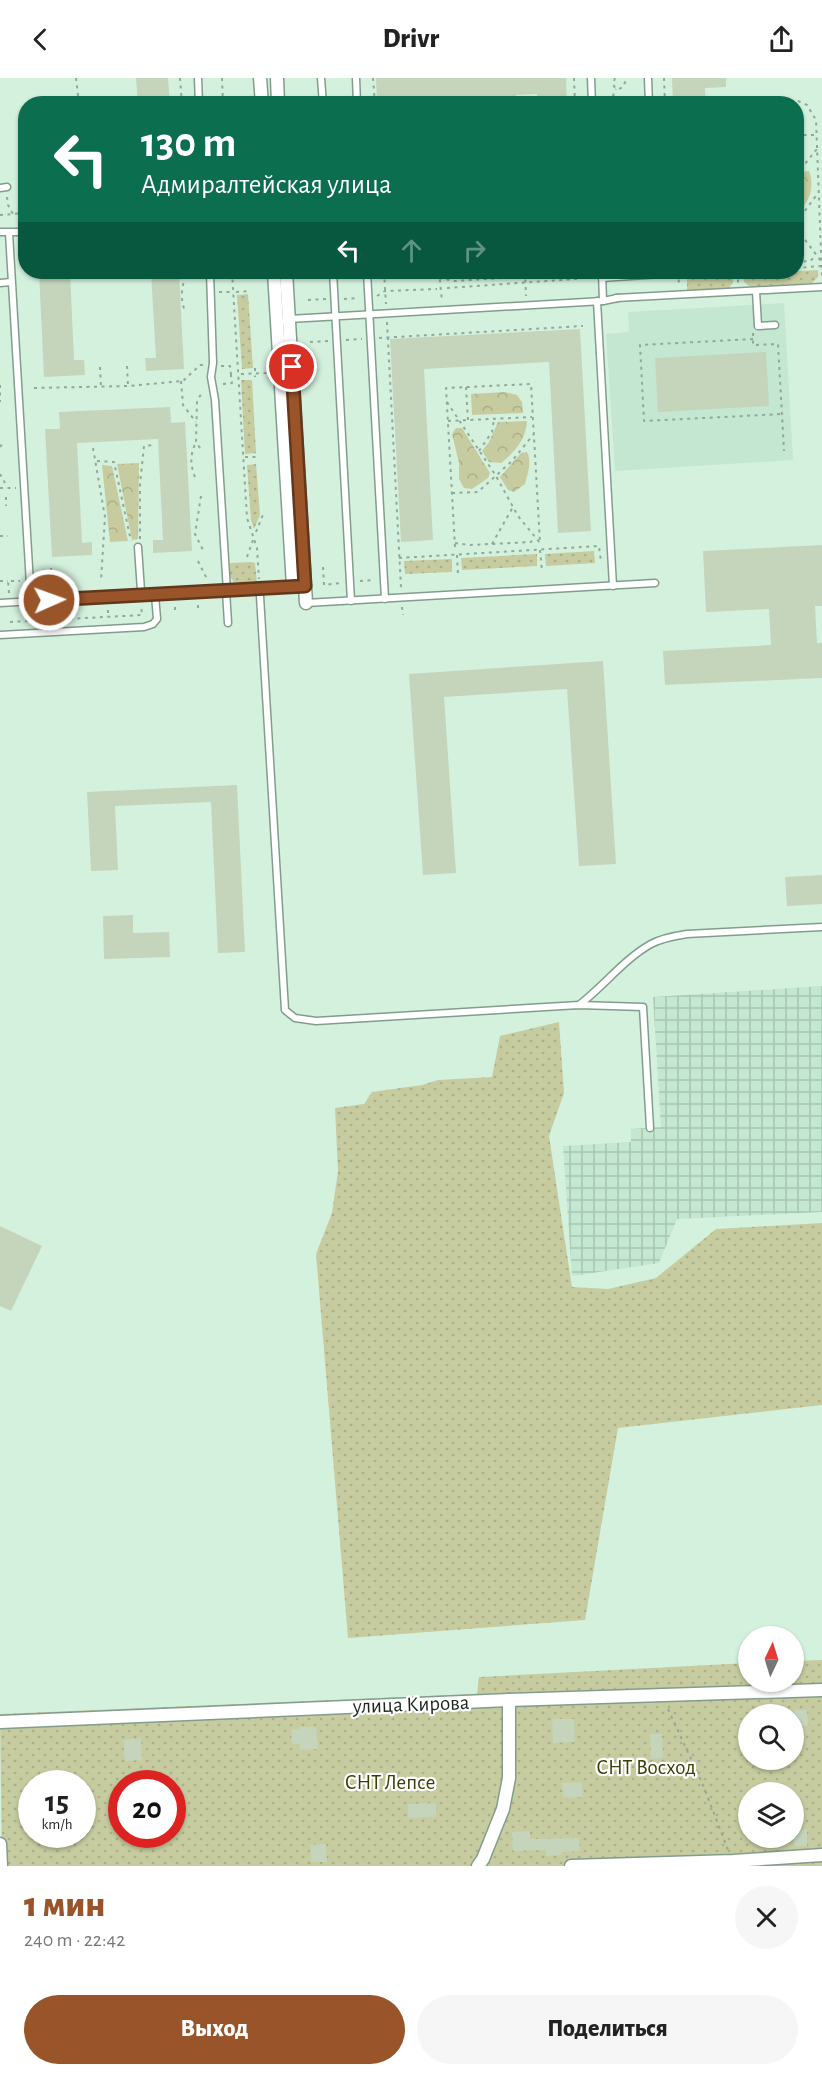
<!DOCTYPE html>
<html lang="ru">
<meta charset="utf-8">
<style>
body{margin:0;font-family:"Alegreya Sans",sans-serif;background:#f6f6f6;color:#222;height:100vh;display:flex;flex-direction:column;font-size:22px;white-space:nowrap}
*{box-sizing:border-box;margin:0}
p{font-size:20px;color:#767676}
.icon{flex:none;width:33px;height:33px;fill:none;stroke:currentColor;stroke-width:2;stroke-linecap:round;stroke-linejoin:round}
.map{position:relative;height:1788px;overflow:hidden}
.drawer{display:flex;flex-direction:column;background:#fff;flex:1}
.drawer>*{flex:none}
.banner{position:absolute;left:18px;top:18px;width:786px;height:183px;border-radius:24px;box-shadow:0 2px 4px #0004;background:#0b6e4f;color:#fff;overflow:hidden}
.needle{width:39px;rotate:4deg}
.buttons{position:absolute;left:738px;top:1548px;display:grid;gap:12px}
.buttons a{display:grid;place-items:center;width:66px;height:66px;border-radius:50%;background:#fff;box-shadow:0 2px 4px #0004;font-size:30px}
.speed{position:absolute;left:18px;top:1692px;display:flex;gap:12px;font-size:30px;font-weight:700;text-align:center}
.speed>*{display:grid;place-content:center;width:78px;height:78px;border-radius:50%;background:#fff;box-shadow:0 2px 4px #0004;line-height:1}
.speed small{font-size:15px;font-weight:400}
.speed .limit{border:9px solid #d22;background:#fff;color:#111}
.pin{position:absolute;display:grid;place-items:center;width:51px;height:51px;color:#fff;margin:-26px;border:3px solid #fff;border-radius:50%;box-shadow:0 2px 6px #0007}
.me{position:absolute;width:66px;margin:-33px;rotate:88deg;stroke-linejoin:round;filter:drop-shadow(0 0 4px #0008)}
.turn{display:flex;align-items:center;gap:21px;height:126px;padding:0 24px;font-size:27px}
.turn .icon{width:78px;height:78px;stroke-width:2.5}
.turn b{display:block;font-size:42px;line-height:51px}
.lanes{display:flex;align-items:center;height:57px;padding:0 24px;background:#0003;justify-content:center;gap:30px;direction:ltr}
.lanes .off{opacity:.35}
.round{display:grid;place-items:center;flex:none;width:63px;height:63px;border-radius:32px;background:#f6f6f6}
.head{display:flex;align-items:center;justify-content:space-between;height:102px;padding:0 24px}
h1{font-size:36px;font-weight:800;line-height:45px;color:#99542a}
.button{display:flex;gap:12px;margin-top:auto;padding:12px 24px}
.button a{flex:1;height:69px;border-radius:36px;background:#99542a;color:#fff;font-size:24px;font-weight:800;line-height:69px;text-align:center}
.button a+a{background:#f6f6f6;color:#222}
header{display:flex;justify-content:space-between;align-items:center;height:78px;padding:0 24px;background:#fff;font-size:27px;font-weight:800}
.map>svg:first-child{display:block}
</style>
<header><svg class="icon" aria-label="back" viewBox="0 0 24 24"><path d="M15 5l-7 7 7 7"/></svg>Drivr<svg class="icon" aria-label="share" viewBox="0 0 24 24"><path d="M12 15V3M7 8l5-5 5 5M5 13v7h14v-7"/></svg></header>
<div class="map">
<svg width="822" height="1788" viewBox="0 0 822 1788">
<defs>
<pattern id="industrial-grid" width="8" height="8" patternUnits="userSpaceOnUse" patternTransform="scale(1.5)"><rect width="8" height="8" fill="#c3e7d0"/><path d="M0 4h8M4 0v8" fill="none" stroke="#a7c6b2"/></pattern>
<pattern id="grass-dots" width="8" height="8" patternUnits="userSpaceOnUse" patternTransform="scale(1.5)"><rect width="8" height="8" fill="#c6cc9f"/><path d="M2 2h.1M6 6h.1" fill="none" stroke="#aaaf89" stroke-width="1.8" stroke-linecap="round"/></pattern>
<pattern id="park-crowns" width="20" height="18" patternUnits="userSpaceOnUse" patternTransform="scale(1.5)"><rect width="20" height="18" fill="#c6cc9f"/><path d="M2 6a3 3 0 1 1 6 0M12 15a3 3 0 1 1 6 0" fill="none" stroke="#aaaf89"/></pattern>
</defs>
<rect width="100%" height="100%" fill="#d4f1de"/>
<polygon fill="#c3e7d0" points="784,225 793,382 615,393 606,256 629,254 628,234"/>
<polygon fill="url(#industrial-grid)" points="822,908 822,1134 677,1141 659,1185 572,1198 563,1068 631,1064 631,1051 661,1049 653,919"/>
<g fill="url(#grass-dots)" fill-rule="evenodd">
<polygon points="818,192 818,199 812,205 751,209 744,204 743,196"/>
<polygon points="734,196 733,205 729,210 687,213 687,199"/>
<polygon points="248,216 253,290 242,291 237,217"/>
<polygon points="241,302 252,302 256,375 245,376"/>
<polygon points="256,386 260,437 254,451 251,442 247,387"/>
<polygon points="594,473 595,485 546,488 545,476"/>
<polygon points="537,476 537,488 462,492 461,480"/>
<polygon points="452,481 452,494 405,496 404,483"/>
<polygon points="251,484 255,485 257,505 234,504 230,499 230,485"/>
<polygon points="559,944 564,1015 549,1058 572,1209 608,1211 656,1200 716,1151 822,1145 822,1327 618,1350 585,1542 348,1560 316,1176 332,1135 338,1093 335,1030 364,1026 372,1014 422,1007 438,1002 492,999 500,958"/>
<path d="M822,1582V1788H2L0,1636L477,1616L479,1599L748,1585V1604H794V1583ZM748,1636H794V1682H748ZM32,1706H82V1756H32ZM122,1706H172V1756H122ZM748,1714H794V1760H748Z"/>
</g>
<g fill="url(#park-crowns)">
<path d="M809,93C815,107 810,126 797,133V101L803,94Z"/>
<polygon points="505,314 517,317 522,324 523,335 472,337 471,316"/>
<path d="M527,343C526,361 515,374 501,385L489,384L482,373L489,364L498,344Z"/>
<polygon points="456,350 462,350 490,395 488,400 472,411 464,410 459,401 459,385 452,356"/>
<path d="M527,374C532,384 528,395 525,406L514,414L508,412L500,399L521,375Z"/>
<polygon points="139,385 138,461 132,462 117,386"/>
<polygon points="102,387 112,388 128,463 110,464"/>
</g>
<g fill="#c4d5bc">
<polygon points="136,0 168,0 170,26 138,26"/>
<polygon points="376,0 566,0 567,26 538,26 537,16 516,17 516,20 428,25 428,22 406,23 406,26 377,26"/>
<polygon points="672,0 726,0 726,9 705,10 706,26 673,26"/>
<polygon points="39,194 70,194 74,282 84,282 85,297 44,299"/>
<polygon points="151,194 179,194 184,291 146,293 145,280 156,280"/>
<polygon points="580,251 591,453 558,455 549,284 424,291 433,462 401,464 390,261"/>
<polygon points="766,274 769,328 658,334 655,280"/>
<polygon points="170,329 171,345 185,344 192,473 153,475 153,462 163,462 158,361 77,365 82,465 92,464 92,477 52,479 45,351 60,351 59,334"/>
<polygon points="822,467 822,528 815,528 817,565 822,565 822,600 665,607 663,573 771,567 769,531 706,534 703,473"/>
<polygon points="603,583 616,786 579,788 567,611 444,619 456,795 423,797 409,596"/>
<polygon points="237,707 245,874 218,875 211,724 115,728 118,792 91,793 87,714"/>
<polygon points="822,797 822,826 787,828 785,799"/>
<polygon points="133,837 133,855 169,854 170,879 104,881 103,838"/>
<polygon points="0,1148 42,1168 11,1233 0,1228"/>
<polygon points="794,1632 807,1632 808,1648 794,1648"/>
<polygon points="552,1641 574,1641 575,1664 553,1665"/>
<polygon points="299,1649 316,1649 318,1671 300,1672 300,1666 292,1666 291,1652 299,1651"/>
<polygon points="650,1656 662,1656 663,1680 651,1681"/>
<polygon points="141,1660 142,1682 125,1683 123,1662"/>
<polygon points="582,1704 583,1719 563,1720 562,1705"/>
<polygon points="436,1725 436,1739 408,1740 408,1726"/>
<polygon points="807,1751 807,1768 794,1768 794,1752"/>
<polygon points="530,1753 530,1761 579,1760 580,1773 562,1774 562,1777 546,1778 546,1772 513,1773 512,1754"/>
<polygon points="326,1766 327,1784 311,1784 310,1767"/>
</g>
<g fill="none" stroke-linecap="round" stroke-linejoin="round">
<defs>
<g id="lane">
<polyline points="198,0 199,26"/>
<polyline points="321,0 323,26"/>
<polyline points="356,0 357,26"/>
<polyline points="591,0 592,26"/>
<polyline points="648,0 649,26"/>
<polyline points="0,110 7,109"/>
<polyline points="0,154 26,154"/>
<polyline points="9,155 31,523"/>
<polyline points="210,194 213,285 211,299 215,322 227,513"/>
<polyline points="333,194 351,523"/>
<polyline points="367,194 385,521"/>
<polyline points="602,194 603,223"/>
<polyline points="602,200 660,196 660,194"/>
<polyline points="0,205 11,204"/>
<polyline points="756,213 758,248 775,247"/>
<polyline points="616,220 822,209"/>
<polyline points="597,223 613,508"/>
<polyline points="289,241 603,223 618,220"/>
<polyline points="138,469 141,513"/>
<polyline points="226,513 228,545"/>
<polyline points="260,518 285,932 295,940 316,943 579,927 643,929 650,1050"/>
<polyline points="0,525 293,508"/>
<polyline points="306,525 655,505"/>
<polyline points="0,557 144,549 153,546 157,541 155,517"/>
<path d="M579,927C604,908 624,881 651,866C662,860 674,858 687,856L822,849"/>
</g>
<g id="street">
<polyline points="260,0 262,26"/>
<polyline points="277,0 278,26"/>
<polyline points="274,194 293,508 305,508"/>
<polyline points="286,194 306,525"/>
<polyline points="0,1644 509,1622 822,1612"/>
<polyline points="0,1766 1,1788"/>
<polyline points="478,1788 483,1781 503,1731 509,1700 509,1622"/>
<polyline points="571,1788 733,1783 822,1777"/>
</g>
</defs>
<use href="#lane" stroke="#829d8c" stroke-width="9"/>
<use href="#street" stroke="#829d8c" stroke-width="15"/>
<g stroke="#92a89a" stroke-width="2" stroke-dasharray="3 4.5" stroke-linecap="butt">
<polyline points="76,0 79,26"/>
<polyline points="180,0 182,26"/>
<polyline points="222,0 223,26"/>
<polyline points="373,0 375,26"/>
<polyline points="574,0 575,26"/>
<polyline points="615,0 613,6 615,10 619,11 623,9 627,0"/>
<polyline points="664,0 665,26"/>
<polyline points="614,26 613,18 616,11"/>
<polyline points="753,26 798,23 807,27 816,42 822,200"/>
<polyline points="796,57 816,57"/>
<polyline points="796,97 817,71"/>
<polyline points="7,119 8,127 13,136"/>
<polyline points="0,137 26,135"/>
<polyline points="796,145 818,115"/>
<polyline points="796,150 821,183"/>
<polyline points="796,184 810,183 816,178"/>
<polyline points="796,190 822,188"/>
<polyline points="232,194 247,440 257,470 259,501"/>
<polyline points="384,194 386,226"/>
<polyline points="439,194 442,223"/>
<polyline points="525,194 526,218"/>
<polyline points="678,194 687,195 722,194"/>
<polyline points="678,194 679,206"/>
<polyline points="738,194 738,205"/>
<path d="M186,198C181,208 180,225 186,234"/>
<polyline points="439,200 455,203 516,199 521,194"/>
<polyline points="477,201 481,194"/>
<polyline points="447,210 576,201 584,194"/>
<polyline points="219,214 231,214"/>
<polyline points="236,214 251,213"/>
<polyline points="377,218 385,213 437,211"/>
<polyline points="344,221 359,220"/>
<polyline points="308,222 326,221"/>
<polyline points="387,244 401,510"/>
<polyline points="753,255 753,267 778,266 784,373"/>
<polyline points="379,260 583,248"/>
<polyline points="753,261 640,267 644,343 782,336"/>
<polyline points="346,262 362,261"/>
<polyline points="310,264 328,263"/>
<polyline points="127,288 128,308"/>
<polyline points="221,288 230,288 231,297"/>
<polyline points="100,289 101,309"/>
<polyline points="255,290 255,299"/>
<polyline points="241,296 268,295"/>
<polyline points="181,303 183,327 196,344"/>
<polyline points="223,306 232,305 231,297 236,297"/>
<polyline points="0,307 0,324"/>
<polyline points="466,309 468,342"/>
<polyline points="34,310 128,308 183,303 200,287 204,287"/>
<polyline points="447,324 496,398 518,438 540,465"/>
<polyline points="448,343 532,339"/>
<polyline points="0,369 3,365"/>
<polyline points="93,370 105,439 101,502"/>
<polyline points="200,370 196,364 197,323 203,313"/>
<polyline points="479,373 492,354 494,341"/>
<polyline points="245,379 260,379"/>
<polyline points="97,383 114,384 131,463"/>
<polyline points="0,396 5,405"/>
<path d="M195,399C190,386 190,377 196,364"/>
<polyline points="0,410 16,410"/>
<polyline points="452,415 478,414 512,383 533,357"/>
<polyline points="201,418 195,456 204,474"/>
<polyline points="6,419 6,428"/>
<polyline points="256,454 264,434"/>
<polyline points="0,458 8,458"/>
<polyline points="140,461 140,406 144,368 153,367"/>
<polyline points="455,465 470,467 531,464 535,459"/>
<polyline points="492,466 513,429"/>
<polyline points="455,469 446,310 531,306 540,465"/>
<polyline points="540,472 542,493"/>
<polyline points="457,477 458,497"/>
<polyline points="247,479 253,462"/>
<polyline points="399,480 599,468 601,484"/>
<polyline points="198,483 208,503"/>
<polyline points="323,489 324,507 340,505"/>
<polyline points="51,490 52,512"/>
<polyline points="41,502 44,491"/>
<polyline points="0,503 8,503"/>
<polyline points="360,503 375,502"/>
<polyline points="52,504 63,504"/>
<polyline points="9,515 8,503 20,503"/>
<polyline points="198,527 198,534"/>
<polyline points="175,529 175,535"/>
<polyline points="402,529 403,537"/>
<polyline points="108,532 108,539"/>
<polyline points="10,544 142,537 141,527"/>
<polyline points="668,1631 703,1707 728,1772"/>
</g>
<use href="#lane" stroke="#fff" stroke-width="6"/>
<use href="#street" stroke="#fff" stroke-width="12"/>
</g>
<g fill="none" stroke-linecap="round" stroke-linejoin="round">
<defs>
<polyline id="route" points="49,522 305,508 292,289"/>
</defs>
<use href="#route" stroke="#63371b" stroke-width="15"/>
<use href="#route" stroke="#99542a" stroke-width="10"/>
</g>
<g text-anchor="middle" stroke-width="4.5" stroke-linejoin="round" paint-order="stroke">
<g font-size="21" fill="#1c2720" stroke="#fff">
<text transform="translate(411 1626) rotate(-2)" y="7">улица Кирова</text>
</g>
<g font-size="21" fill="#3b3f05" stroke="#fff">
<text x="646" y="1696">СНТ Восход</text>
<text x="390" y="1711">СНТ Лепсе</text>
</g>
</g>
</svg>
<div class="buttons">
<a><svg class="needle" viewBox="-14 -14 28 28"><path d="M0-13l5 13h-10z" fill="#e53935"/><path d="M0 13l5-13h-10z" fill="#767676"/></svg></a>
<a><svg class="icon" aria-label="search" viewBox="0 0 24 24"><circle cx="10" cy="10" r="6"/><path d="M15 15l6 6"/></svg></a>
<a><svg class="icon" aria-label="layers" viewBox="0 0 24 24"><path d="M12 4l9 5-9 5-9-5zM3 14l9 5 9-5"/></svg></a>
</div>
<div class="speed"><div>15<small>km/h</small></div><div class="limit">20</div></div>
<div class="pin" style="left:292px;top:289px;background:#d93025"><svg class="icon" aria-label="arrive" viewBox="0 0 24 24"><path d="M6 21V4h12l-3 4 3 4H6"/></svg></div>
<svg class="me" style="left:49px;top:522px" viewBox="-20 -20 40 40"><circle r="17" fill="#99542a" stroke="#fff" stroke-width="3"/><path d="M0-11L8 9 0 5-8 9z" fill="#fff"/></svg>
<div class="banner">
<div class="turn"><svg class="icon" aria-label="left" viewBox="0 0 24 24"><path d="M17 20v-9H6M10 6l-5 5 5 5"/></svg><div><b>130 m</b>Адмиралтейская улица</div></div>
<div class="lanes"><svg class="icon" aria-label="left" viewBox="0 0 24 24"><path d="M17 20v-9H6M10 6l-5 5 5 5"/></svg><svg class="icon off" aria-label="ahead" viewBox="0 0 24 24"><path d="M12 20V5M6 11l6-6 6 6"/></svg><svg class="icon off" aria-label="right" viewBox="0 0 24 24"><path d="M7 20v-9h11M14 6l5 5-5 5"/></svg></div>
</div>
</div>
<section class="drawer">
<div class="head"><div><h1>1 мин</h1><p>240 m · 22:42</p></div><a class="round"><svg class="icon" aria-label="close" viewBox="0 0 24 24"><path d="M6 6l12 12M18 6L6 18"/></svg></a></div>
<div class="button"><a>Выход</a><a>Поделиться</a></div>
</section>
